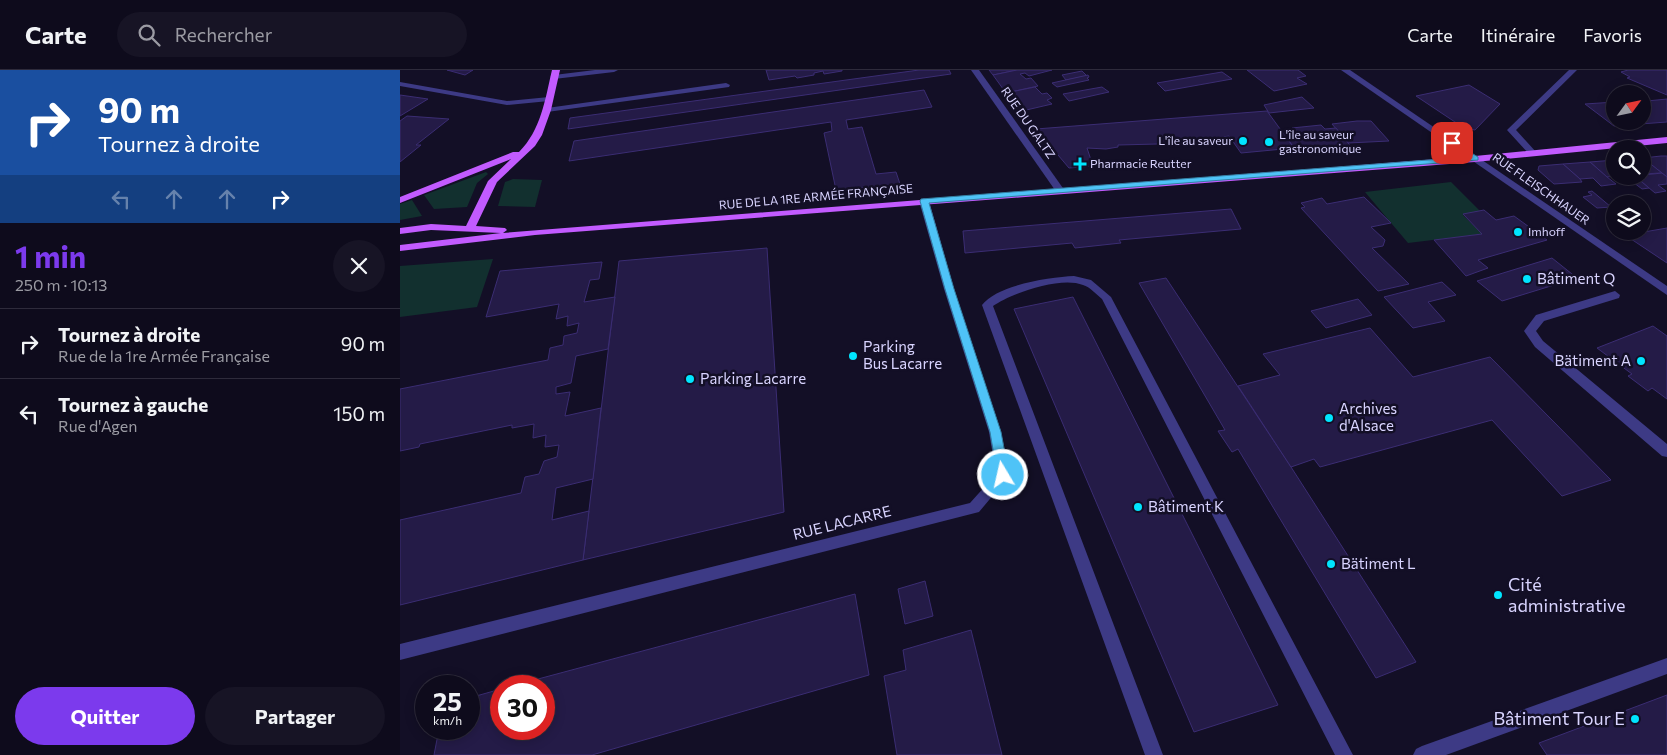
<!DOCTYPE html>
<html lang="fr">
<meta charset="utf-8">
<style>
body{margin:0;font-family:Commissioner,sans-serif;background:#171425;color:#f1f3f6;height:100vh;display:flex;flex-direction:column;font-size:19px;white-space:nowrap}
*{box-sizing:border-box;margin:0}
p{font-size:16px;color:#9b9ba3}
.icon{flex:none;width:28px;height:28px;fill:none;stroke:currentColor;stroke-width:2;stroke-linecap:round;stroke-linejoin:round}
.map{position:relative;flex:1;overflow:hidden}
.sheet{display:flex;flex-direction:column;background:#0e0b1c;width:400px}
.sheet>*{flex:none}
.top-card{background:#1a4fa0;color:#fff;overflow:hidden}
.needle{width:32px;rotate:57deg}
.tools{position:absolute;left:1206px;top:15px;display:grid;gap:10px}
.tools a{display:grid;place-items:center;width:45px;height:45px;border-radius:50%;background:#0e0b1c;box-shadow:0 2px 12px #0003,0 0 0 1px #2e2b3b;font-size:25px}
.speed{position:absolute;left:15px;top:605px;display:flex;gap:10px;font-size:25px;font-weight:700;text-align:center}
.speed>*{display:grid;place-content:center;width:65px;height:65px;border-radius:50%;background:#0e0b1c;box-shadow:0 2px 12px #0003,0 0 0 1px #2e2b3b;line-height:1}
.speed small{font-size:12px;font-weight:400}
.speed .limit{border:8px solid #d22;background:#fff;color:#111}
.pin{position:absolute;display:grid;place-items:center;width:42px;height:42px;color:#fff;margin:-21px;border-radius:10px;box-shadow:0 2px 8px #0006}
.me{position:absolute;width:55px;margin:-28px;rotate:351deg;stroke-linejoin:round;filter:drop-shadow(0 0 4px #0008)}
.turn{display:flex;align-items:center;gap:18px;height:105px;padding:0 15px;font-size:22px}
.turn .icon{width:65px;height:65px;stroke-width:2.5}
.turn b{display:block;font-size:35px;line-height:42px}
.lanes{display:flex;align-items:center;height:48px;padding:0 15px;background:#0003;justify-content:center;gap:25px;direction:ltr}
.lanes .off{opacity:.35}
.round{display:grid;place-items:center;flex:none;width:52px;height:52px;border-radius:26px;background:#171425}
.overview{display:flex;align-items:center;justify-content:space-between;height:85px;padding:0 15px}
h1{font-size:30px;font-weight:700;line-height:38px;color:#7c3aed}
.action{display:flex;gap:10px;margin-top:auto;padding:10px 15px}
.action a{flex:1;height:58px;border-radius:30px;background:#7c3aed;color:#fff;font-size:20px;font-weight:700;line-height:58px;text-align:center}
.action a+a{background:#171425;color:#f1f3f6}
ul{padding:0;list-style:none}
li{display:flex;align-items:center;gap:15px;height:70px;padding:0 15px;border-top:1px solid #2e2b3b}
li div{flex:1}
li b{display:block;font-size:19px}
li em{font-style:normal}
header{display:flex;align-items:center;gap:30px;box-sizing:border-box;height:70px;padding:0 25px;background:#0e0b1c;border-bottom:1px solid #2e2b3b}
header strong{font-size:24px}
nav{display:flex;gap:28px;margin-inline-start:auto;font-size:18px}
.search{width:350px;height:45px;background:#171425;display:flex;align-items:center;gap:12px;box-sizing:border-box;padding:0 18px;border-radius:28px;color:#9b9ba3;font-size:19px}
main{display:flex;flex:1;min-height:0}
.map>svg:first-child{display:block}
</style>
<header>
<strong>Carte</strong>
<div class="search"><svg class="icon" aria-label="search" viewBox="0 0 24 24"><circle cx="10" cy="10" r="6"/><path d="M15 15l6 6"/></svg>Rechercher</div>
<nav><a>Carte</a><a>Itinéraire</a><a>Favoris</a></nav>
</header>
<main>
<section class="sheet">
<div class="top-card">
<div class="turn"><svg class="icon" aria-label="right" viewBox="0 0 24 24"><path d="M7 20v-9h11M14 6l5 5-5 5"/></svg><div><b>90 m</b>Tournez à droite</div></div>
<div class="lanes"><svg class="icon off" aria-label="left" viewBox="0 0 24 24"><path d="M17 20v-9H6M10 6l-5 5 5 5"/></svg><svg class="icon off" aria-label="ahead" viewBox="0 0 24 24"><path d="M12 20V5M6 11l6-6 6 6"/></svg><svg class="icon off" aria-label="ahead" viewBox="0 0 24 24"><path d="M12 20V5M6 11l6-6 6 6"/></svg><svg class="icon" aria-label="right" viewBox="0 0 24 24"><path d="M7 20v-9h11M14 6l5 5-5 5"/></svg></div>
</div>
<div class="overview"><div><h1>1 min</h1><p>250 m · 10:13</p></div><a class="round"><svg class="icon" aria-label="close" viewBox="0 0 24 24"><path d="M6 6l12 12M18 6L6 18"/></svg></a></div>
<ul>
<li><svg class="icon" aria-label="right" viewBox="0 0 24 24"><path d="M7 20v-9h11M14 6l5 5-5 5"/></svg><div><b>Tournez à droite</b><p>Rue de la 1re Armée Française</p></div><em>90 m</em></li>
<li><svg class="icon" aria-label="left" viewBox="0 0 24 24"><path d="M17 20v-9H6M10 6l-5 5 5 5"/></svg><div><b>Tournez à gauche</b><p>Rue d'Agen</p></div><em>150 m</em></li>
</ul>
<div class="action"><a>Quitter</a><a>Partager</a></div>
</section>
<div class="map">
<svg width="1267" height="685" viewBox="0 0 1267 685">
<rect width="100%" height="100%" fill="#130f26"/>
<g fill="#12302f">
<polygon points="86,102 88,104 77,113 67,137 34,139 24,125"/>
<polygon points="113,109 142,110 135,137 98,136 105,112"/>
<polygon points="1051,112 1081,142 1063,145 1082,164 1008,173 965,122"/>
<polygon points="12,130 22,146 0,150 0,134"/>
<polygon points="93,189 77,237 0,247 0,196"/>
</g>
<g fill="#241b47" stroke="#3b2d73">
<polygon points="47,0 73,0 65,5"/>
<polygon points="366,0 442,0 442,1 424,4 423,1 414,3 414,5 397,8 395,6 369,10"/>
<polygon points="519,0 549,0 551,4 168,59 170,48"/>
<polygon points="589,0 617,0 593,5"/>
<polygon points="617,0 652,0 629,6 625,3 620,4 626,9 631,8 638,16 606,23 593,5"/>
<polygon points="847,0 898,0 906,6 897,8 907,14 874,21"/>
<polygon points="1228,0 1267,0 1267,25 1227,8 1230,7 1221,2"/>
<polygon points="682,1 687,6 666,10 662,5"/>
<polygon points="822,2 832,9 765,21 757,13"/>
<polygon points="688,5 689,7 687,8 689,10 657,17 652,13"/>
<polygon points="1069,15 1100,34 1075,60 1064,58 1016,26"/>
<polygon points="635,17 642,24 647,23 652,28 647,30 652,34 622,41 606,23"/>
<polygon points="702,17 709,22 669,31 663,24"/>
<polygon points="524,20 532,37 446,50 448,59 462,57 476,104 496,102 500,114 436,120 424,63 432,61 431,52 169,91 174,71"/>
<polygon points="0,25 28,29 0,46"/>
<polygon points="902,27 914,38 869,43 864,35"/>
<polygon points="1245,29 1247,31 1267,29 1267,52 1214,56 1185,34 1215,32 1215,51 1242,51 1242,30"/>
<polygon points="867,41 894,78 841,83 829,66 800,71 799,69 758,74 718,75 718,77 706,79 687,78 693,96 669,98 636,59"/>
<polygon points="7,46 49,49 16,75 21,75 0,92 0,51"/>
<polygon points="957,51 971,51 989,71 948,73 932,54"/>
<polygon points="921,55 925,59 936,58 953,79 898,84 884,63 894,62 892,58"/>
<polygon points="1261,86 1267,86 1267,107 1243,88"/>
<polygon points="1242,88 1243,88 1262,103 1242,104"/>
<polygon points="1215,90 1216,106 1207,107 1190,92"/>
<polygon points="1190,92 1207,107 1216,114 1201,116 1193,108 1180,109 1163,94"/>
<polygon points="1163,94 1180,109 1182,112 1154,114 1138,100 1139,96"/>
<polygon points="1262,103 1267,107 1267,114 1258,115 1266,121 1255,123 1235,106"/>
<polygon points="1237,108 1249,118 1242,119 1229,109"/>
<polygon points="1192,121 1211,137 1197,138 1183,127 1192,125 1188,122"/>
<polygon points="964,127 991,153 971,157 985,170 983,176 972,178 1009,214 978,221 901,138 905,137 901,133 922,128 927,134"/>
<polygon points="831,139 841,159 719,170 721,173 675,178 672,173 565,183 563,161"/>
<polygon points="1084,140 1096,150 1114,146 1147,170 1078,190 1088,198 1066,206 1034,170 1082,164 1063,144"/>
<polygon points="1267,158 1267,193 1225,165 1244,162"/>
<polygon points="367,178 384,442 183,490 219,191"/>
<polygon points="1152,188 1177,208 1102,231 1077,211"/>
<polygon points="202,192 199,209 190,210 184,232 215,227 208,279 176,286 171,313 156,317 156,324 170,322 165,346 201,338 193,409 156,418 152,450 189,441 183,490 0,535 0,450 121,423 125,407 139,404 144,391 157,387 159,375 145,377 146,365 133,368 134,354 112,358 112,355 20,374 19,377 0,381 0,319 148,290 150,278 163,275 164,266 177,263 179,253 167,256 168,246 156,249 159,234 86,247 100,201"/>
<polygon points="766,208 891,397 1016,592 976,608 838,379 832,382 818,361 825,360 739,213"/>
<polygon points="1042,212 1056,225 1028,232 1045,251 1013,258 984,227"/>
<polygon points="673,227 878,635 794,662 614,239"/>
<polygon points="958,229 972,245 926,258 911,241"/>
<polygon points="1253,256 1267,266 1267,329 1252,318 1248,321 1228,306 1232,304 1197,278"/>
<polygon points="970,258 1013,307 1090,287 1211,410 1162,426 1092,350 920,397 914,389 891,397 838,316 880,305 863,284"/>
<polygon points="525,511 533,546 505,554 498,519"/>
<polygon points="455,524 469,605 192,685 34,685 39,659 69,659 69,628 101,619 101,659 144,659 144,616 112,616"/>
<polygon points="571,560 602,685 497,685 484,606 506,600 503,580"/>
<polygon points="1267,625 1267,685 1147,685 1139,673"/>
</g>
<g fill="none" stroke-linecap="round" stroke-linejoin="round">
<g fill="#3d3a85" fill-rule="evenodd">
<polygon points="195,0 218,0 214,2 154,9 150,7 154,5"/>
<polygon points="571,0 579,0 665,121 663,123 657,123"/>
<polygon points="941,0 950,0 1267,216 1267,225"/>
<polygon points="1169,0 1177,0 1116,60 1136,82 1129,84 1107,60"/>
<polygon points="0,12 107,31 149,27 153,29 149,31 107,35 0,16"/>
<polygon points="326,13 330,15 329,17 147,42 143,40 147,38"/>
<polygon points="524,128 529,131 554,219 601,362 610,405 579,442 0,590 0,574 570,433 596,404 589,362 544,219 519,131"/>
<path d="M674,206L691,210L711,227L953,685H935L702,229C696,224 690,217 683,215C661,206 612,223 593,236L763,685H745L582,235C597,215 650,207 674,206Z"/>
<polygon points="1215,221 1220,225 1219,228 1144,251 1136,261 1143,271 1267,374 1267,387 1262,386 1135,277 1124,261 1136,245"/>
<polygon points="1267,588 1267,604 1046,685 1013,685 1016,679 1022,676"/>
</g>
<path fill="#c25bff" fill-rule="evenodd" d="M152,0H160L151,40L142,65L135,76L97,112L76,156L105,158L107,160L103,163L1075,86L1267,67V73L1075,92L135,165L0,181V175L101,163L31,160L0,164V158L31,154L66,156L88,111L111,89L0,133V127L113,82H119C141,60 145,30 152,0Z"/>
</g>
<polygon fill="#4fc3f7" stroke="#337fa1" points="1052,71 1078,87 1078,90 529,133 554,219 601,362 609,405 607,409 598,409 590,362 545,219 520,131 521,129 1067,87 1050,75 1049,73"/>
<g fill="#00e5ff" stroke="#130f26" stroke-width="2">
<circle cx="843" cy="71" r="5"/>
<circle cx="869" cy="72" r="5"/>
<path d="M677.5 86.5h5v5h5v5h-5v5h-5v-5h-5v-5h5z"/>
<circle cx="1118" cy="162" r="5"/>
<circle cx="1127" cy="209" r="5"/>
<circle cx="453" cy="286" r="5"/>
<circle cx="1241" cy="291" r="5"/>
<circle cx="290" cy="309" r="5"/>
<circle cx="929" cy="348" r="5"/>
<circle cx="738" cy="437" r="5"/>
<circle cx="931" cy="494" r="5"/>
<circle cx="1098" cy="525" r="5"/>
<circle cx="1235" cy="649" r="5"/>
</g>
<g text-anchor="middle" stroke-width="5" stroke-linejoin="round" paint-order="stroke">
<g font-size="12" fill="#d9d4ff" stroke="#130f26">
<text transform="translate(628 53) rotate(55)" y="4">RUE DU GALTZ</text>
<text transform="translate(1141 119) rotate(35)" y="4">RUE FLEISCHHAUER</text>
<text transform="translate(416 127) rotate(-5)" y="4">RUE DE LA 1RE ARMÉE FRANÇAISE</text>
</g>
<g font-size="12" fill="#d9d4ff" stroke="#130f26" text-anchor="start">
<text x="879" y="69">L'île au saveur<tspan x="879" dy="14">gastronomique</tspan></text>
<text x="833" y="75" text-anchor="end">L'île au saveur</text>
<text x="690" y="98">Pharmacie Reutter</text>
<text x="1128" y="166">Imhoff</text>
</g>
<g font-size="15" fill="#d9d4ff" stroke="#130f26" text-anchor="start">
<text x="1137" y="214">Bâtiment Q</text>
<text x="463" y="282">Parking<tspan x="463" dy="17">Bus Lacarre</tspan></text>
<text x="1231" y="296" text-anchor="end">Bätiment A</text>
<text x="300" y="314">Parking Lacarre</text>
<text x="939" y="344">Archives<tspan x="939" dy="17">d'Alsace</tspan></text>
<text x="748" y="442">Bâtiment K</text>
<text x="941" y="499">Bätiment L</text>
</g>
<g font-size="15" fill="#d9d4ff" stroke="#130f26">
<text transform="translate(442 453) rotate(-14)" y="5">RUE LACARRE</text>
</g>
<g font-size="18" fill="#d9d4ff" stroke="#130f26" text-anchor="start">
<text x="1108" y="521">Cité<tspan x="1108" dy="21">administrative</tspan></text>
<text x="1225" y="655" text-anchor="end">Bâtiment Tour E</text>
</g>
</g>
</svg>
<div class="tools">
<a><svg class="needle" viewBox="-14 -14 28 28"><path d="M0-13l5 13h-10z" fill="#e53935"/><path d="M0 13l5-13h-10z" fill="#9b9ba3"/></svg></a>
<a><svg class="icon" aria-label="search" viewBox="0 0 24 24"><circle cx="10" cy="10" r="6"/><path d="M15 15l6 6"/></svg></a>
<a><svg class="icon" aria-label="layers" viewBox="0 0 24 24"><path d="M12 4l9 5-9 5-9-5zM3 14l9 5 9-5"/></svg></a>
</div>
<div class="speed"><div>25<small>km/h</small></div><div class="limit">30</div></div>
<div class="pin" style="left:1052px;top:73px;background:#d93025"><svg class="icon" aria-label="arrive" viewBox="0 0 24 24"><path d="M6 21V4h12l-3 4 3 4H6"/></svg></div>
<svg class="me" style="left:603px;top:405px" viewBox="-20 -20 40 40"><circle r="17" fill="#4fc3f7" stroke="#fff" stroke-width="3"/><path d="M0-11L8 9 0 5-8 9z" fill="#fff"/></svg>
</div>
</main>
